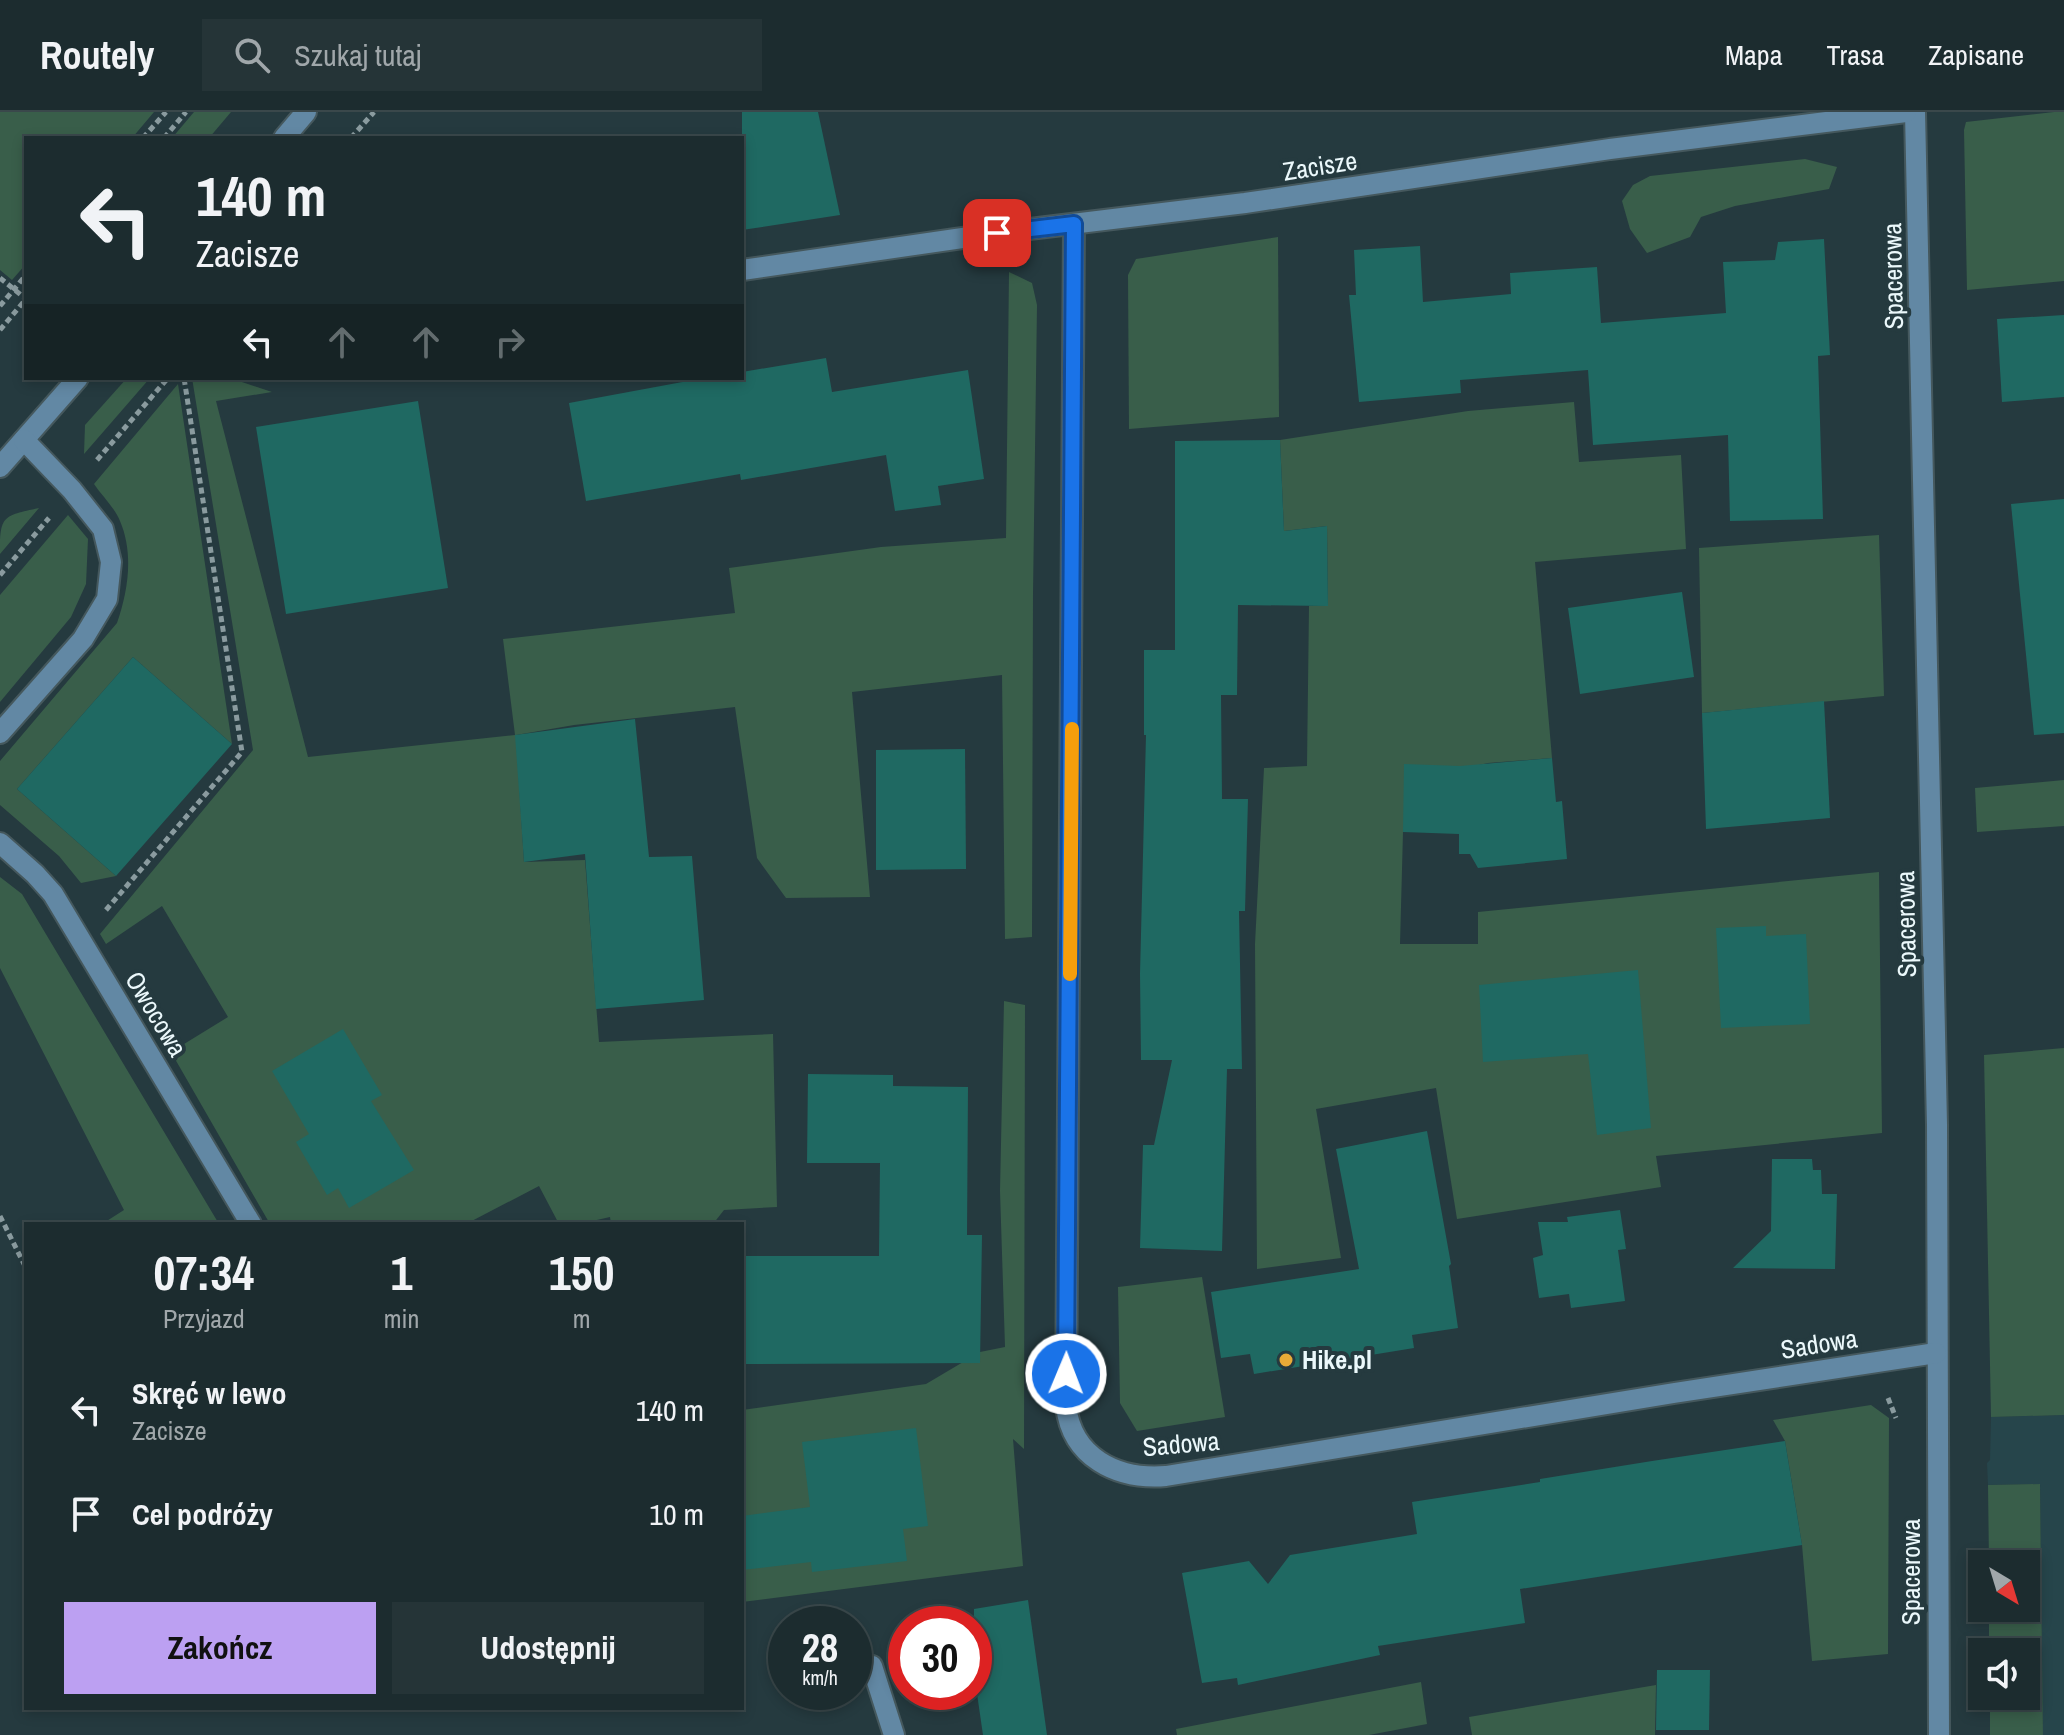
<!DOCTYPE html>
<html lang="pl">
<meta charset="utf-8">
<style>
body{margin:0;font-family:"Archivo Narrow",sans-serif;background:#253437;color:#f1f3f6;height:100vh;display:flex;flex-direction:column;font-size:30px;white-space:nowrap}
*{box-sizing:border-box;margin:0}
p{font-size:26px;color:#a0a7aa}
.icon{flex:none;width:44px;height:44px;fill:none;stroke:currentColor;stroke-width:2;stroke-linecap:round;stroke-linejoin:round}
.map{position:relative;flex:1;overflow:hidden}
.side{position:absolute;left:24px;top:1110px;width:720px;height:488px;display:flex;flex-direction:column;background:#1c2c2f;border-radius:0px;box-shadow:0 4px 12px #0003,0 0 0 2px #3a484b}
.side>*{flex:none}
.guide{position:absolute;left:24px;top:24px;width:720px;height:244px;border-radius:0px;box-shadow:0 4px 12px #0003,0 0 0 2px #3a484b;background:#1c2c2f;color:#f1f3f6;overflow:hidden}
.needle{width:52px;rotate:142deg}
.controls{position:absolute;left:1968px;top:1438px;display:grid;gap:16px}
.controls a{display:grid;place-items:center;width:72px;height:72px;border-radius:0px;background:#1c2c2f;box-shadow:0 4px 12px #0003,0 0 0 2px #3a484b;font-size:40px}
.speed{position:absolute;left:768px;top:1494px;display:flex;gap:16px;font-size:40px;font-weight:700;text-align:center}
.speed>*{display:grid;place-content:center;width:104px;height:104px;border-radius:50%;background:#1c2c2f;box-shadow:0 4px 12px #0003,0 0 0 2px #3a484b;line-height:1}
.speed small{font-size:20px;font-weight:400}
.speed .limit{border:12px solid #d22;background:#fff;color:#111}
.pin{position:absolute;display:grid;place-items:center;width:68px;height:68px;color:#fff;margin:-34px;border-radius:16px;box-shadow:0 4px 12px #0006}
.me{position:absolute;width:88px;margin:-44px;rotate:1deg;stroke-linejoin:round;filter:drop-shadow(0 0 6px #0008)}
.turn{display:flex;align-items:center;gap:28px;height:168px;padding:0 40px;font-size:36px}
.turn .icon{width:104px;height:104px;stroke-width:2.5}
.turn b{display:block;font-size:56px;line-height:68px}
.lanes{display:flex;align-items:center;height:76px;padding:0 40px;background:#0003;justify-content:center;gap:40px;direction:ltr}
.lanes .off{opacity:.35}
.eta{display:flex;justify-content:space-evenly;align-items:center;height:136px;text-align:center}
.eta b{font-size:48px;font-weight:700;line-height:56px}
.cta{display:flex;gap:16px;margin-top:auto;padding:16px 40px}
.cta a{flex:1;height:92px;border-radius:0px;background:#bca0f2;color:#111;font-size:32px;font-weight:700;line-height:92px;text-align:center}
.cta a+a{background:#253437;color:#f1f3f6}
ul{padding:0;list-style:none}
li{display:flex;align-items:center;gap:24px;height:104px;padding:0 40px}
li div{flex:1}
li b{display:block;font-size:30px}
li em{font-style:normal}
header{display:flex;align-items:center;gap:48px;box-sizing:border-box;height:112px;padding:0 40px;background:#1c2c2f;border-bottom:2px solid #3a484b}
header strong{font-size:38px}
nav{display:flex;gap:44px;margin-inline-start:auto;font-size:28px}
.search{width:560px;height:72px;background:#253437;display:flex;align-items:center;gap:20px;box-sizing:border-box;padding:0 28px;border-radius:0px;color:#a0a7aa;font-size:30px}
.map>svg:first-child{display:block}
</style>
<header>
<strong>Routely</strong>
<div class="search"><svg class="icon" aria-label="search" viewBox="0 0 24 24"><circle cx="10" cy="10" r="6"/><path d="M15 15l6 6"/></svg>Szukaj tutaj</div>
<nav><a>Mapa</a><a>Trasa</a><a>Zapisane</a></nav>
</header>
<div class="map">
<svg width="2064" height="1623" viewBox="0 0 2064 1623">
<rect width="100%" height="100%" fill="#253a3f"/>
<polygon fill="#26454b" points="2064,1303 2064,1623 2043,1623 2040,1372 1988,1373 1987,1351 1990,1348 1991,1305"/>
<g fill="#395e4a">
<polygon points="0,0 154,0 132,26 26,26 26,152 12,168 0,158"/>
<polygon points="194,0 231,0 209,26 172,26"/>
<polygon points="2054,0 2064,0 2064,169 1967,178 1964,18 1966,10"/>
<polygon points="1805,47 1837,55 1829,77 1735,94 1701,105 1690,125 1647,141 1630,117 1622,89 1633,73 1650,64"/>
<polygon points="1278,125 1279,305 1129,317 1128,163 1136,147"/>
<polygon points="1009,160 1032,171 1037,193 1033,482 1032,825 1005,827 1002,563 852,580 870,785 786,786 757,746 735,595 574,613 516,623 524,750 585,748 599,930 773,922 777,1095 724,1098 713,1112 611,1112 610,1105 579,1112 559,1112 539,1074 466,1112 270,1112 171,940 228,905 162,794 106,832 100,822 253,638 192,266 230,266 272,280 216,289 308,645 515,623 503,527 735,501 729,456 881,435 1006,426"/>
<polygon points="127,266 150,266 84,342 85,313"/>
<path d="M178,272L232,632L133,545L17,677L116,764L81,771L59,744L0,693V649L117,511C128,479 134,442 120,409C115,396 102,384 94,372Z"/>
<polygon points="1574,290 1579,350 1681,343 1686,437 1535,450 1552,646 1488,651 1426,665 1403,720 1400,832 1478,832 1478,800 1879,760 1882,1021 1656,1044 1661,1075 1457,1107 1436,976 1316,997 1341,1146 1257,1157 1255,832 1264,656 1307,654 1309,494 1328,493 1327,414 1284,419 1280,328 1468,299"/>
<path d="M39,396L0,442C0,404 2,404 39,396Z"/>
<polygon points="68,403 88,427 86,472 71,505 0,590 0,483"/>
<polygon points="1879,423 1884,584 1702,601 1699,436"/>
<polygon points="2064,668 2064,714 1977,720 1975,676"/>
<polygon points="0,765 22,782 219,1112 102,1112 124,1098 0,856"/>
<polygon points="1004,889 1025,893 1024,1337 1013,1327 1023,1454 742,1490 742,1298 926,1272 980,1240 1005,1235 1000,1079"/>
<polygon points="2064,936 2064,1303 1991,1305 1984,943"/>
<polygon points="1202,1165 1225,1305 1137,1319 1120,1291 1118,1175"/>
<polygon points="1871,1293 1889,1306 1888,1542 1812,1549 1802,1433 1785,1329 1773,1308"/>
<polygon points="2040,1372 2043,1623 1990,1623 1990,1584 2026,1584 2026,1540 1989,1540 1989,1496 2026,1496 2026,1452 1989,1452 1988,1373"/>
<polygon points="1421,1570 1427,1612 1369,1623 1177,1623 1176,1617"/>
<polygon points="1656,1573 1655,1623 1472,1623 1469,1605"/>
</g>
<g fill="#1f6962">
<polygon points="742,0 818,0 840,103 742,118"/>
<polygon points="1824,127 1830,243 1818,244 1823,407 1730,409 1728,323 1593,333 1588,258 1460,268 1461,281 1359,290 1349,183 1356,183 1354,138 1420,134 1423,190 1511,182 1510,161 1597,155 1601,211 1726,201 1723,150 1775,148 1778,130"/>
<polygon points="2064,203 2064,285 2002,290 1997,207"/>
<polygon points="826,246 832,280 968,258 984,367 938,374 941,393 895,399 886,343 741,368 740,362 586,389 569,291 704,266 742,266 742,260"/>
<polygon points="418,289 448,476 286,502 256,315"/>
<polygon points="1280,328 1284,419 1327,414 1328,494 1238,493 1237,583 1221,583 1222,687 1248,687 1245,799 1239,799 1242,957 1227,957 1222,1139 1140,1136 1143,1033 1154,1033 1172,948 1141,948 1140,862 1146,623 1144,623 1144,538 1175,538 1175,329"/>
<polygon points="2064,387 2064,621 2034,623 2011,392"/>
<polygon points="1682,480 1694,565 1580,582 1568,496"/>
<polygon points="133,545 232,632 116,764 17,677"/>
<polygon points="1824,589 1830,706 1706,717 1702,601"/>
<polygon points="635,607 649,745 692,744 704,888 596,897 585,742 524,750 515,623"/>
<polygon points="965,637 966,757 876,758 876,638"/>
<polygon points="1552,646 1556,690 1562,689 1567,747 1478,756 1470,742 1459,742 1459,722 1403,720 1404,652 1460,654"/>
<polygon points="1766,814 1766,824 1806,822 1810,912 1721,916 1716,816"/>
<polygon points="1638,858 1651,1016 1597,1023 1588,942 1483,950 1479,873"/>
<polygon points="343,917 382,983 371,989 414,1058 349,1096 338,1076 327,1083 296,1030 309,1022 272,959"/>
<polygon points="808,962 893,963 893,974 968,975 967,1123 982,1123 980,1251 742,1252 742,1144 879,1144 880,1051 807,1051"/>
<polygon points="1427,1019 1451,1152 1449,1154 1458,1216 1412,1223 1414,1236 1254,1262 1250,1242 1221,1246 1211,1180 1359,1157 1336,1037"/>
<polygon points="1772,1047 1812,1047 1813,1058 1821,1058 1822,1082 1837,1082 1835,1157 1733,1156 1771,1119"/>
<polygon points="1620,1098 1626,1137 1618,1138 1625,1189 1571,1196 1569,1182 1539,1186 1533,1146 1543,1143 1538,1110 1568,1110 1567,1105"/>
<polygon points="916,1316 928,1414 903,1417 907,1449 812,1460 811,1450 742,1458 742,1404 810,1395 802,1330"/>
<polygon points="1785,1329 1802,1433 1520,1477 1525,1511 1378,1534 1380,1543 1238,1573 1237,1566 1202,1571 1182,1461 1249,1449 1268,1472 1290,1443 1417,1422 1412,1390 1540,1370 1540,1367 1652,1349"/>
<polygon points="1028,1488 1047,1623 983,1623 974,1561 974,1497"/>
<polygon points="1657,1558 1710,1558 1709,1618 1656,1618"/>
</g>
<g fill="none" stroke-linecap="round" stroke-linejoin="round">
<defs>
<g id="minor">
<polyline points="1915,0 1937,1013 1939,1623"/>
<polyline points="284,26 306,0"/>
<path d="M1074,112L1066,1294C1072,1345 1116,1368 1166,1364L1674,1281L1936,1241"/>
<polyline points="742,158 997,121 1245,91 1610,37 1906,0"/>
<polyline points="0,355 78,266"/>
<polyline points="0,621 83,527 107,487 111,450 103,417 72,378 24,328"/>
<polyline points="0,731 35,762 53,782 251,1112"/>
<polyline points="872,1554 894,1623"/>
</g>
</defs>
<use href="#minor" stroke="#45585d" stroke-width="24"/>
<g stroke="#8a9b9f" stroke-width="5" stroke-dasharray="6 4" stroke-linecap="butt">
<polyline points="143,26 166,0"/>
<polyline points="164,26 186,0"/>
<polyline points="351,26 374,0"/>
<polyline points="0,166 26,187"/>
<polyline points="0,194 26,163"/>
<polyline points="0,218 26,187"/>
<polyline points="97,348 168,266"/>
<polyline points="0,463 49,406"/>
<polyline points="106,798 242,640 184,266"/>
<polyline points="0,1104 26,1156"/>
<polyline points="1888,1286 1896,1306"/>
</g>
<use href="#minor" stroke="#6288a4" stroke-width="20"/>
</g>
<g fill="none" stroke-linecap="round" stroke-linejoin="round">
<defs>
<polyline id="route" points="997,121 1074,112 1066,1262"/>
</defs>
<use href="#route" stroke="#114b97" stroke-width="20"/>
<use href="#route" stroke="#1a73e8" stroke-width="14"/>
<polyline stroke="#f59e0b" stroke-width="14" points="1070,862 1072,617"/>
</g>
<circle fill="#e8ab37" stroke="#253a3f" stroke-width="3" cx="1286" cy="1248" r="8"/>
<g text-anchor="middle" stroke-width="8" stroke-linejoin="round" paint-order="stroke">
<g font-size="26" fill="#ebf8fb" stroke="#253a3f">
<text transform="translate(1320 54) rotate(-9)" y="9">Zacisze</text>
<text transform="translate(1893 164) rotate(-91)" y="9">Spacerowa</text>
<text transform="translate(1906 812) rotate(-91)" y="9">Spacerowa</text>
<text transform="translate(156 902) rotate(59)" y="9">Owocowa</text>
<text transform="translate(1819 1232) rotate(-9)" y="9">Sadowa</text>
<text transform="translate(1181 1332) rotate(-5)" y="9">Sadowa</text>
<text transform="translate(1911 1460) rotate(-90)" y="9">Spacerowa</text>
</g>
<g font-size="26" font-weight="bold" fill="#ebf8fb" stroke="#253a3f" text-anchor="start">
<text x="1302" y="1257">Hike.pl</text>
</g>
</g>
</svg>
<div class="controls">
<a><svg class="needle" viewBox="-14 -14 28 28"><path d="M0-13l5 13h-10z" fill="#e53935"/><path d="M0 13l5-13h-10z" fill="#a0a7aa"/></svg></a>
<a><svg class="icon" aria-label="sound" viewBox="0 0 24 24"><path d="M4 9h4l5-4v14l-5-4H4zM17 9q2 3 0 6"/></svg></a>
</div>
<div class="speed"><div>28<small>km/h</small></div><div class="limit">30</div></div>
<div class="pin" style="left:997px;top:121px;background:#d93025"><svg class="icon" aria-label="arrive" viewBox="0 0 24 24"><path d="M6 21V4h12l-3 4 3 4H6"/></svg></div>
<svg class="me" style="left:1066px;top:1262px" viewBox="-20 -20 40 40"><circle r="17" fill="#1a73e8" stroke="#fff" stroke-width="3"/><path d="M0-11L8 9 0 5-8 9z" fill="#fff"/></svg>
<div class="guide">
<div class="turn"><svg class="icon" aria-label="left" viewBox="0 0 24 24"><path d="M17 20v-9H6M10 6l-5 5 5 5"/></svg><div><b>140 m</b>Zacisze</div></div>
<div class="lanes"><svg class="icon" aria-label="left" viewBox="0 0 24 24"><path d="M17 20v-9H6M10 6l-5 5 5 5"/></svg><svg class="icon off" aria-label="ahead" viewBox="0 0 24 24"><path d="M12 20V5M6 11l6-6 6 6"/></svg><svg class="icon off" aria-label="ahead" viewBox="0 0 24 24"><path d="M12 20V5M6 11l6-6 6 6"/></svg><svg class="icon off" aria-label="right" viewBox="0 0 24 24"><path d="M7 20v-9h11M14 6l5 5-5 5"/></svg></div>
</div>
<section class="side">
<div class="eta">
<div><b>07:34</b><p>Przyjazd</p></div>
<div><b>1</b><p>min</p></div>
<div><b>150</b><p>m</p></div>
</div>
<ul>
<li><svg class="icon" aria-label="left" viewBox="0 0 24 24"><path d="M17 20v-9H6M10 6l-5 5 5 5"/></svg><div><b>Skręć w lewo</b><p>Zacisze</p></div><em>140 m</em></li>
<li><svg class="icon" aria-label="arrive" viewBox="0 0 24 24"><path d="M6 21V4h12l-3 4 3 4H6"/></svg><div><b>Cel podróży</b></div><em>10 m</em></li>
</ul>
<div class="cta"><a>Zakończ</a><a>Udostępnij</a></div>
</section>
</div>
